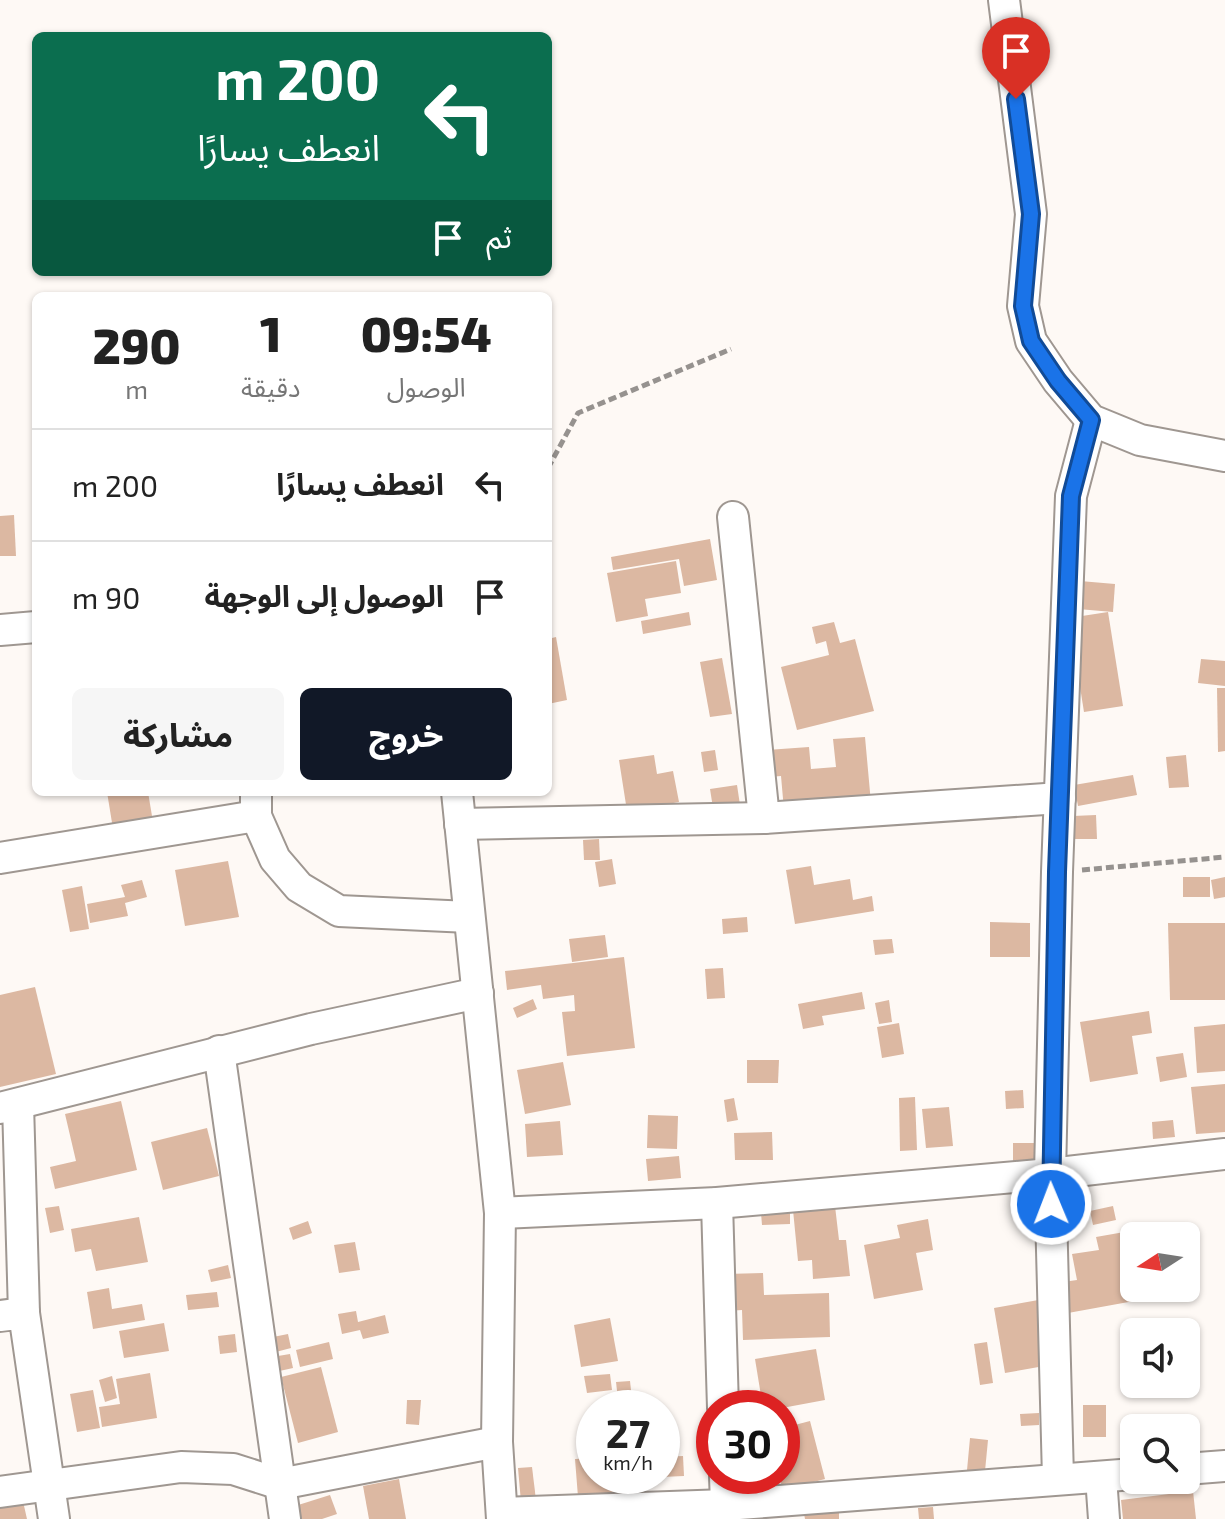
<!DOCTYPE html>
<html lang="ar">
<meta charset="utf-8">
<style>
body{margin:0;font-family:"Exo 2","Noto Sans Arabic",sans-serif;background:#f6f6f6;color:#222;direction:rtl;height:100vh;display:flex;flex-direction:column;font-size:30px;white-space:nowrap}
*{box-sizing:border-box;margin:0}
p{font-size:26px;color:#767676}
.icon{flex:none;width:44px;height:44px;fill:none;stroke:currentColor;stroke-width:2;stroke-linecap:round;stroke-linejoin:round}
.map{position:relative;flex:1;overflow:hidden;direction:ltr}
.details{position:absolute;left:32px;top:292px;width:520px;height:504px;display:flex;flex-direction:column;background:#fff;border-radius:12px;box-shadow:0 2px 6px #0004;direction:rtl}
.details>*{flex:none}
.guide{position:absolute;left:32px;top:32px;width:520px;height:244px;border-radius:12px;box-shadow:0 2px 6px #0004;direction:rtl;background:#0b6e4f;color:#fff;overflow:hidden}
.needle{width:52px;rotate:258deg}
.buttons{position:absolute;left:1120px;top:1222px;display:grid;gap:16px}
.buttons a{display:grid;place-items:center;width:80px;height:80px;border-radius:12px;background:#fff;box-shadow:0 2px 6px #0004;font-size:40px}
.speed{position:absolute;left:576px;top:1390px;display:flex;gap:16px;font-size:40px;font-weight:700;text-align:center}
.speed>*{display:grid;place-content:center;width:104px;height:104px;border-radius:50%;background:#fff;box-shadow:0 2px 6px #0004;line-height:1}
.speed small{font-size:20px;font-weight:400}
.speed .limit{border:12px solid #d22;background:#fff;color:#111}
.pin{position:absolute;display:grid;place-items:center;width:68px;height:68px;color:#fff;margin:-82px -34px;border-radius:50% 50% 50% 0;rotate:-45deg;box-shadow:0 0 8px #0007}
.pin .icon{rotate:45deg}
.me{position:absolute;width:88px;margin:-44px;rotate:359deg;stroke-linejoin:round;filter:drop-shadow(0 0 6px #0008)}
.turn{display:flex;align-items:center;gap:28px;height:168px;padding:0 40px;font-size:36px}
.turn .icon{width:104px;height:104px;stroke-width:2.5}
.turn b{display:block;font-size:56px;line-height:68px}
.then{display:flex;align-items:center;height:76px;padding:0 40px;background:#0003;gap:16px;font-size:30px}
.eta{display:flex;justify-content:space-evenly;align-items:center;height:136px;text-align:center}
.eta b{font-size:48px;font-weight:800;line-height:56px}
.button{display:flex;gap:16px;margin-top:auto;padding:16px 40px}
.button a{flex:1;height:92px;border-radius:12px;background:#111827;color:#fff;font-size:32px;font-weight:800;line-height:92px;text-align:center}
.button a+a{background:#f6f6f6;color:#222}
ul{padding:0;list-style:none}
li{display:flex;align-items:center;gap:24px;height:112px;padding:0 40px;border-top:2px solid #e0e0e0}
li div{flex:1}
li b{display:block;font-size:30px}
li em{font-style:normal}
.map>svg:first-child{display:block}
</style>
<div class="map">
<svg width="1225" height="1519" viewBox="0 0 1225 1519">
<rect width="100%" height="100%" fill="#fef9f5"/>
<g fill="#dcb8a2">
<polygon points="14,515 16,556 0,556 0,516"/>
<polygon points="710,539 717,580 684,586 679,559 613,570 611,557"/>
<polygon points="676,561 681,593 645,599 648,616 616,622 607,573"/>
<polygon points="1080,581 1115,584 1113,612 1078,609"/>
<polygon points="689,612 691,625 643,634 641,621"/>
<polygon points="1108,612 1123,706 1084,712 1069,618"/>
<polygon points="834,622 840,643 855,639 874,711 797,730 781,667 829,655 826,641 816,644 812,627"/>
<polygon points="556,637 567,700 548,704 548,639"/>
<polygon points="722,658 732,714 710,717 700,662"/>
<polygon points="1201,659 1225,661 1225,686 1198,683"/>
<polygon points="1217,688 1225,688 1225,751 1218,752"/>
<polygon points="865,737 871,803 784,810 781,776 769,777 767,750 809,747 811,769 836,767 833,739"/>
<polygon points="715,750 718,770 704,772 701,752"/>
<polygon points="654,755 657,774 673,771 679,802 627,811 619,760"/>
<polygon points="1186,755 1189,787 1169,788 1166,757"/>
<polygon points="1133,775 1137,795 1078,806 1074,785"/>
<polygon points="737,785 740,805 713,808 710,789"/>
<polygon points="107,792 148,792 154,828 114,835"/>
<polygon points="1096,815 1097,839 1073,839 1073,816"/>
<polygon points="599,839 600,860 584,860 583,840"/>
<polygon points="612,859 616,884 599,887 595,862"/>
<polygon points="228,861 239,917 185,926 175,870"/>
<polygon points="811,866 814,885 850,879 853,900 872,896 874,911 795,924 786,870"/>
<rect x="1183" y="877" width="27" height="20"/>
<polygon points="1225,877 1225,897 1214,899 1211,880"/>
<polygon points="142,880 147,897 125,903 128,916 90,923 87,904 125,897 121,885"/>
<polygon points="82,886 89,929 70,932 62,890"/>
<polygon points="747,917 748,932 723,934 722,919"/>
<polygon points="990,922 1030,923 1030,957 990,957"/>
<polygon points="1168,923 1225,923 1225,1000 1170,1000"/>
<polygon points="605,935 608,957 572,962 569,939"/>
<polygon points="892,939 894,953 875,955 873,940"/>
<polygon points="624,957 635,1048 567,1056 562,1012 575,1011 574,995 543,999 541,985 507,990 505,971"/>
<polygon points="723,968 725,998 707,999 705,969"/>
<polygon points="35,987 56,1074 0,1087 0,995"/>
<polygon points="862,992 865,1009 822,1016 824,1025 803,1029 798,1004"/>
<polygon points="533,999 537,1009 517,1018 513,1008"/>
<polygon points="889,1000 892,1022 879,1024 875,1003"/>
<polygon points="1149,1011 1152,1033 1132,1036 1138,1074 1090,1082 1080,1022"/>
<polygon points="899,1023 904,1054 882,1058 877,1027"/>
<polygon points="1225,1024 1225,1071 1197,1073 1194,1027"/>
<polygon points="1183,1053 1187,1077 1160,1082 1156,1057"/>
<polygon points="747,1060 779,1060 778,1083 747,1083"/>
<polygon points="563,1062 571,1105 525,1114 517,1070"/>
<polygon points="1225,1084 1225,1132 1196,1134 1191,1087"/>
<polygon points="1023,1090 1024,1108 1006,1109 1005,1091"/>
<polygon points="915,1097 917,1150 900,1151 899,1098"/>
<polygon points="734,1098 738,1120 727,1122 724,1100"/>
<polygon points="121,1101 137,1170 55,1189 50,1167 76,1161 65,1114"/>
<polygon points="949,1107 953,1146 926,1148 922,1109"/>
<polygon points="648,1115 678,1116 677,1149 647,1148"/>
<polygon points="1173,1120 1175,1137 1153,1139 1152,1122"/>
<polygon points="560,1121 563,1155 527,1157 525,1124"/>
<polygon points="207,1128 219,1176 163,1190 151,1142"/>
<polygon points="772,1132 773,1160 735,1160 734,1133"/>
<rect x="1013" y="1143" width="21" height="25"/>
<polygon points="679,1156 681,1178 648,1181 646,1159"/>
<polygon points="59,1206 64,1230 50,1233 45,1208"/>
<polygon points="835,1206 839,1240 846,1240 850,1276 813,1279 812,1260 798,1261 793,1210"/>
<polygon points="1113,1206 1116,1220 1093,1225 1090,1211"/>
<polygon points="790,1212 790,1224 762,1225 761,1213"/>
<polygon points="139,1217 148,1262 96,1271 91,1249 75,1252 71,1229"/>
<polygon points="928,1219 933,1250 916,1253 923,1290 874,1299 864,1245 900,1238 897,1225"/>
<polygon points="308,1221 312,1233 293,1240 289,1228"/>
<polygon points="1147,1228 1148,1236 1134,1236 1134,1252 1128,1253 1131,1272 1134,1272 1134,1288 1154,1288 1156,1297 1068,1313 1063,1282 1077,1280 1072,1254 1099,1250 1096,1237"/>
<polygon points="355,1242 360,1270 339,1273 334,1245"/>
<polygon points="228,1265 231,1278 211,1282 208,1270"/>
<polygon points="763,1273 764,1295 829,1293 830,1337 743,1340 742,1310 727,1311 726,1274"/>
<polygon points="109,1288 112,1309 142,1304 145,1320 93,1329 87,1292"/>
<polygon points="217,1292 219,1307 188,1310 186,1295"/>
<polygon points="1044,1299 1050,1365 1005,1373 994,1308"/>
<polygon points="356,1311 358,1322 385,1315 389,1333 363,1339 360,1330 342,1334 338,1314"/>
<polygon points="610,1318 618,1361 581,1367 574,1325"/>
<polygon points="164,1323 169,1351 124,1358 119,1331"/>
<polygon points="235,1334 237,1352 220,1354 218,1336"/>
<polygon points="288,1334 291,1348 272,1353 268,1338"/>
<polygon points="329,1342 333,1359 300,1367 296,1350"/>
<polygon points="987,1342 993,1383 980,1385 974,1344"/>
<polygon points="816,1349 825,1400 782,1408 763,1408 755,1359"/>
<polygon points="290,1354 293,1368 275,1372 272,1357"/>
<polygon points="321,1367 338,1432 298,1443 281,1377"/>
<polygon points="150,1373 157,1418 102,1427 99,1407 120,1404 116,1379"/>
<polygon points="610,1374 612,1390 587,1393 584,1376"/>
<polygon points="112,1376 117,1398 105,1402 99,1380"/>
<polygon points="630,1381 633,1408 619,1408 616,1382"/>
<polygon points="93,1390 100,1428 77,1432 70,1394"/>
<polygon points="407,1400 421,1400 419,1425 406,1424"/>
<rect x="1083" y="1405" width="23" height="32"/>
<polygon points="1039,1413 1039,1425 1021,1426 1020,1414"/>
<polygon points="810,1421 825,1479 783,1490 779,1476 782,1476 782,1461 795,1458 787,1427"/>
<polygon points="970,1438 988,1440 985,1471 967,1470"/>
<polygon points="683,1456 684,1476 662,1477 662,1457"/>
<polygon points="594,1458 594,1476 625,1476 626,1493 578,1497 575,1459"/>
<polygon points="532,1467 536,1500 521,1502 518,1468"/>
<polygon points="399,1479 406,1519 369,1519 363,1486"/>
<polygon points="1193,1491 1196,1519 1123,1519 1121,1500"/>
<polygon points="330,1495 337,1514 322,1519 299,1519 295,1506"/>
<polygon points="22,1497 27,1519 0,1519 0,1502"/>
<polygon points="933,1507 934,1519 919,1519 918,1508"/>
<polygon points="839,1512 839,1519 805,1519 804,1514"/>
</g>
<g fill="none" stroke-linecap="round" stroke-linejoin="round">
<defs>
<g id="street">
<polyline points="1004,0 1031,214 1023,306 1031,341 1058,381 1091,420 1140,440 1225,456"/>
<polyline points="733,517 764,818"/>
<polyline points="0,630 36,627"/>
<polyline points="256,792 256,816 275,859 299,887 339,911 469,917"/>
<polyline points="457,792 500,1213 497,1442 502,1519"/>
<polyline points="460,824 764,818 1060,798"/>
<polyline points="0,858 256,816"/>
<polyline points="219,1051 285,1519"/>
<polyline points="18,1104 24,1313"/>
<polyline points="0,1108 311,1029 478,993"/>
<polyline points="717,1203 723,1408"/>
<polyline points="500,1213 717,1203 1050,1174 1225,1154"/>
<polyline points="0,1316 24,1313 54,1519"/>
<polyline points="1186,1469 1225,1466"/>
<polyline points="725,1476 726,1505"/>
<polyline points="1101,1477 1104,1519"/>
<polyline points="1058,1478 1050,1174 1057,872 1071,496 1091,420"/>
<polyline points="0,1492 181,1467 233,1469 280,1484 497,1442"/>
<polyline points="502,1513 726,1505 1134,1474"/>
</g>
</defs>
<use href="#street" stroke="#9f9791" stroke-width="34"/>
<g stroke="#96928f" stroke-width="5" stroke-dasharray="8 4" stroke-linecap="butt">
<polyline points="548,468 578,413 731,349"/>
<polyline points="1082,870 1225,857"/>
</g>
<use href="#street" stroke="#fff" stroke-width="30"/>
</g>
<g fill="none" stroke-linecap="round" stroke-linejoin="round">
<defs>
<polyline id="route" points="1016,99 1031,214 1023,306 1031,341 1058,381 1091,420 1071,496 1057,872 1051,1204"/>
</defs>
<use href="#route" stroke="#114b97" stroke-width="20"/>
<use href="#route" stroke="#1a73e8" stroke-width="14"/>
</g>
</svg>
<div class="buttons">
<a><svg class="needle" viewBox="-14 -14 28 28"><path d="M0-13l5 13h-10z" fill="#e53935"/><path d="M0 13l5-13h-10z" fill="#767676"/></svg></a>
<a><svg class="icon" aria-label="sound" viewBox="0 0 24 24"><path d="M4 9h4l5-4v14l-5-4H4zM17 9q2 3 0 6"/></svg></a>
<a><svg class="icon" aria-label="search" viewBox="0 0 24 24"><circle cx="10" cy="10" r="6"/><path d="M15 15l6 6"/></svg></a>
</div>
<div class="speed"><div>27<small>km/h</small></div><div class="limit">30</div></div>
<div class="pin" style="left:1016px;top:99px;background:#d93025"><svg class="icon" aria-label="arrive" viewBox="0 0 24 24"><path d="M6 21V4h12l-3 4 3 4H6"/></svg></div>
<svg class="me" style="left:1051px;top:1204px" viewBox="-20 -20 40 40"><circle r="17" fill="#1a73e8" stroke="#fff" stroke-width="3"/><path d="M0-11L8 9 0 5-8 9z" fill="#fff"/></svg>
<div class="guide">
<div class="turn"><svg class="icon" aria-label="left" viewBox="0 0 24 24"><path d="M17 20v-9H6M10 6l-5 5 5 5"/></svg><div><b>200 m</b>انعطف يسارًا</div></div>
<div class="then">ثم<svg class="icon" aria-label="arrive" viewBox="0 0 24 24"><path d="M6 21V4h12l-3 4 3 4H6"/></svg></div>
</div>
<section class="details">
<div class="eta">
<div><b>09:54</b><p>الوصول</p></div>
<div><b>1</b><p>دقيقة</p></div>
<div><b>290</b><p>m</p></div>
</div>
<ul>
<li><svg class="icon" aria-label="left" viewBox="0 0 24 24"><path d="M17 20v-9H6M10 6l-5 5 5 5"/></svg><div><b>انعطف يسارًا</b></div><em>200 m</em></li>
<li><svg class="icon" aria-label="arrive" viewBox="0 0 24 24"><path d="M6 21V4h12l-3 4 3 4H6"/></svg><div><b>الوصول إلى الوجهة</b></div><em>90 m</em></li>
</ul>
<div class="button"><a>خروج</a><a>مشاركة</a></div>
</section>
</div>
